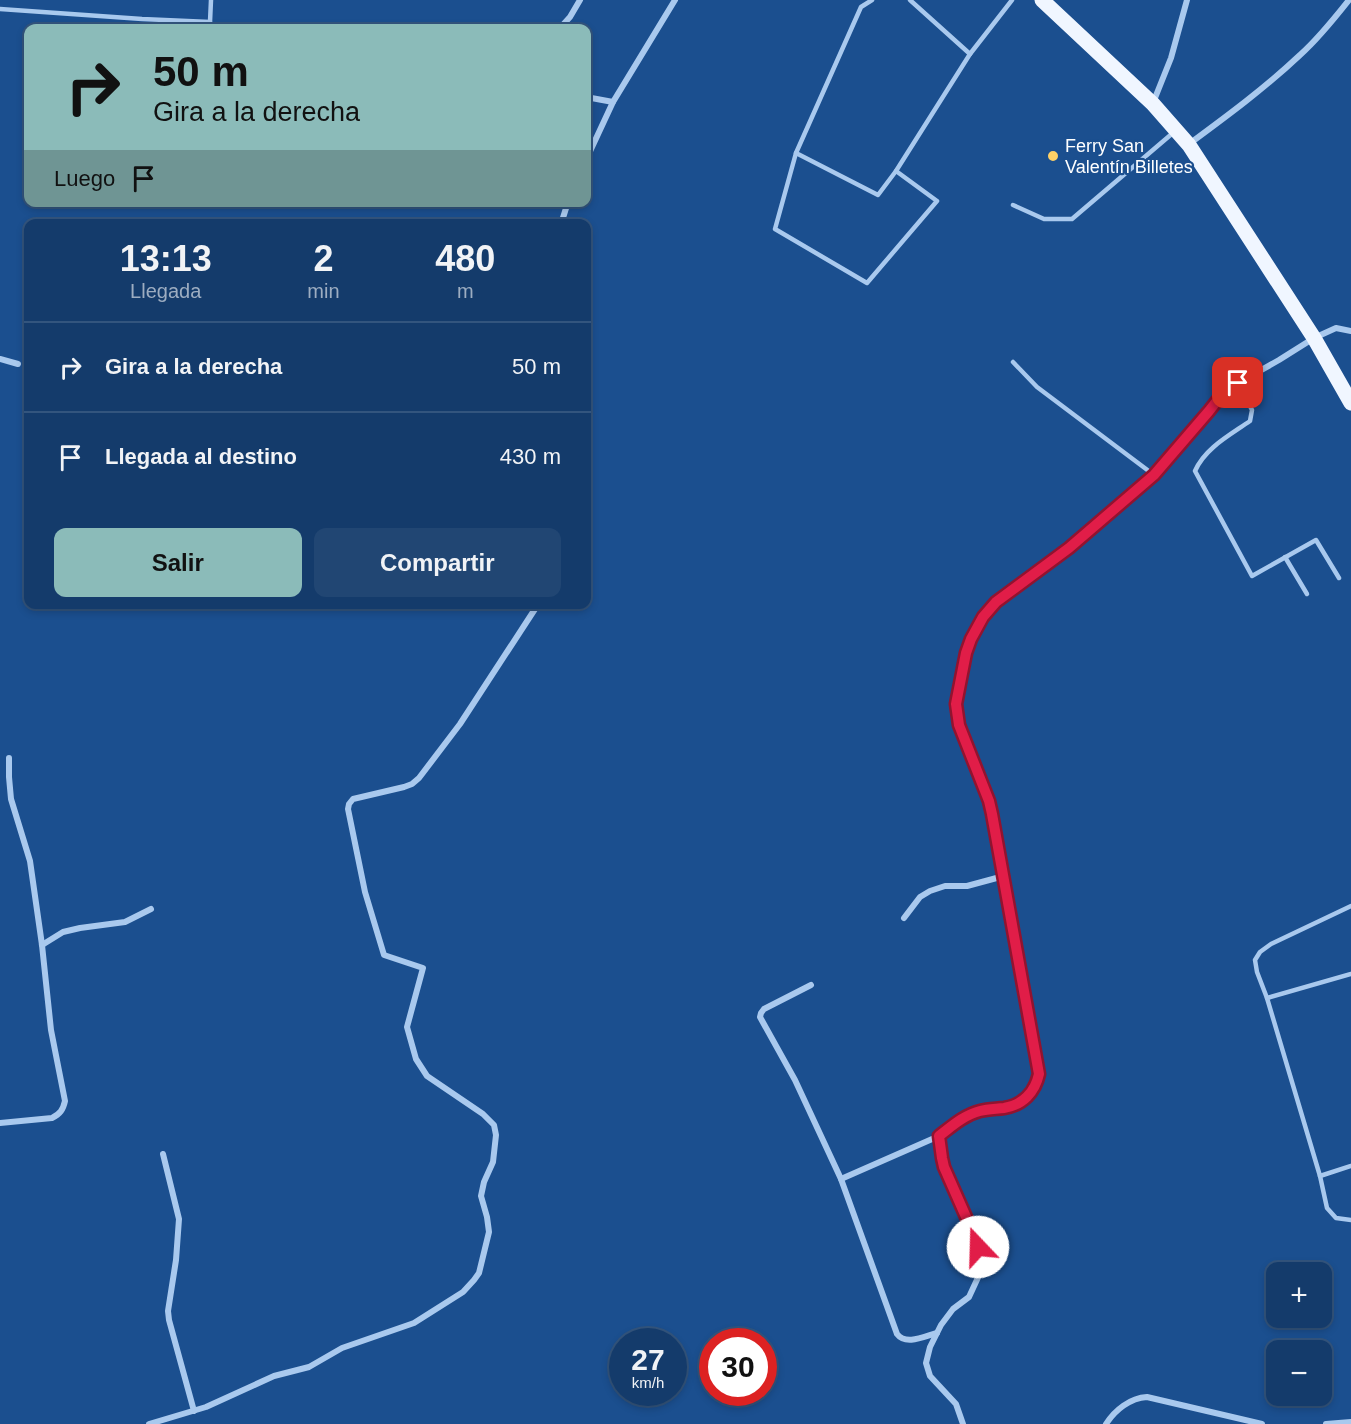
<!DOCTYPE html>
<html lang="es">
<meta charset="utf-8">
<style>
body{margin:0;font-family:Helvetica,sans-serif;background:#214673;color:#f1f3f6;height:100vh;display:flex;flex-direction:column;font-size:22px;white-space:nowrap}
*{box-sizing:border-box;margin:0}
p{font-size:20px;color:#9dadc1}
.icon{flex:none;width:33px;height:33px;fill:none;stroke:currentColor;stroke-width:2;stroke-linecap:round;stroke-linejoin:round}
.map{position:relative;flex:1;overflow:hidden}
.sheet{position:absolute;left:24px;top:219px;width:567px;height:390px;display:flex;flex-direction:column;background:#143b6b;border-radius:12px;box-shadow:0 3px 9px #0003,0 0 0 2px #33557e}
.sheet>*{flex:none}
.guide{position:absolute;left:24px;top:24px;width:567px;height:183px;border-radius:12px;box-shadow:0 3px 9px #0003,0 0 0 2px #33557e;background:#8bbbb9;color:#111;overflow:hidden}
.buttons{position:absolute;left:1266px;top:1262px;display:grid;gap:12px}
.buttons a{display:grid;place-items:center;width:66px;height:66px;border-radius:12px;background:#143b6b;box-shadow:0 3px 9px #0003,0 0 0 2px #33557e;font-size:30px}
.speed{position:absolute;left:609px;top:1328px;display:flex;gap:12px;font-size:30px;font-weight:700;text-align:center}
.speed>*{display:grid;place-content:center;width:78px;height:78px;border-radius:50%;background:#143b6b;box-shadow:0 3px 9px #0003,0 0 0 2px #33557e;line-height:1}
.speed small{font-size:15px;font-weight:400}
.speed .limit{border:9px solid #d22;background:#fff;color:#111}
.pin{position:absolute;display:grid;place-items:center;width:51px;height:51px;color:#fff;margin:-26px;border-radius:12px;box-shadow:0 3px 9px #0006}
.me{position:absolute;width:66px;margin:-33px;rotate:339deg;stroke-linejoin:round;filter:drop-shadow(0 0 4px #0008)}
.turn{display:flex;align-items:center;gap:21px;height:126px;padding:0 30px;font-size:27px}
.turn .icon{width:78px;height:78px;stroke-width:2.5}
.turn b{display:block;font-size:42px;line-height:51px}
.then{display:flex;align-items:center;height:57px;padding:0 30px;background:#0003;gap:12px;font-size:22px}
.eta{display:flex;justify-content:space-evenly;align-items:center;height:102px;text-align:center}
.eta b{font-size:36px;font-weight:800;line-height:42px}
.action{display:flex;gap:12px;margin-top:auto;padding:12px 30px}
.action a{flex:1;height:69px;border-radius:12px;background:#8bbbb9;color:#111;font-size:24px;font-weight:800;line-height:69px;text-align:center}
.action a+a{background:#214673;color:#f1f3f6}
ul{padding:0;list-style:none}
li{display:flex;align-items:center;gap:18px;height:90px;padding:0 30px;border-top:2px solid #33557e}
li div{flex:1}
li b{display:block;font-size:22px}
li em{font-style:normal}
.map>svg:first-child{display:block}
</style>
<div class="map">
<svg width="1351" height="1424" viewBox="0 0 1351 1424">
<rect width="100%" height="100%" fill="#1b4f8f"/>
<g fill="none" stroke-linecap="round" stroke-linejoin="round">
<g stroke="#a9c9ee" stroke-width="4.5">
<polyline points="211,0 210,22 212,28"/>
<polyline points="872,0 861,7 796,153 775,229 867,283 937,201 896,171"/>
<polyline points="910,0 970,54"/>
<polyline points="0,9 142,19 210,22"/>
<polyline points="796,153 878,195 896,171 970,54 1012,0"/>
<polyline points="1013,205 1044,219 1072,219 1174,132"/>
<polyline points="1013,362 1037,387 1154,475"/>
<path d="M1238,383L1252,410L1250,421C1230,435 1205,448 1195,471L1252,576L1316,540L1339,578"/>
<polyline points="1285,557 1307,594"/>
<polyline points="1351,906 1271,944 1260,952 1255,960 1257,972 1267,998 1320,1176 1327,1208 1336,1218 1351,1220"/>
<polyline points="1267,998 1351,974"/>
<polyline points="1320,1176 1351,1166"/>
</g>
<g stroke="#a9c9ee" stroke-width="6">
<polyline points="560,28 570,17 580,0"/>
<polyline points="586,97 613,102"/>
<polyline points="1153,103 1171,58 1187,0"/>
<path d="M1189,144C1227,116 1265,88 1300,55C1318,39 1334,19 1349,0"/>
<polyline points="586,160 613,102 675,0"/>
<polyline points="561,224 568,202"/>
<polyline points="0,359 18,364"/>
<polyline points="904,918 920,897 930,891 945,886 967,886 1004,876"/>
<polyline points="42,945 63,932 80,928 125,922 151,909"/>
<path d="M811,985L764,1009L761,1013L760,1017L795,1080L841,1179L897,1334C906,1346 925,1336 937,1333"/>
<path d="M0,1123L52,1118C60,1114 63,1110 65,1101L51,1030L42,945L30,861L11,799L9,777V758"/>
<polyline points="163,1154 179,1219 176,1260 168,1311 169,1320 194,1411"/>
<polyline points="841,1179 939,1136"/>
<polyline points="149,1424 206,1407 274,1376 309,1367 342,1348 414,1323 463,1292 474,1280 479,1273 489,1232 487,1217 481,1196 484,1182 493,1162 496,1135 494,1125 483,1114 427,1076 416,1059 407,1027 423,968 384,955 365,892 348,809 349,804 353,799 404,787 412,784 419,778 460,724 535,609"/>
<path d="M963,1424L956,1404L930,1376L926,1363L930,1347L941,1325L953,1309L969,1297L981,1271L982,1266L981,1259L974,1235L944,1167L942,1158L939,1136C952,1126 964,1115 980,1111C988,1109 996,1109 1004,1108C1023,1105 1035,1092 1039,1074L992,814L989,801L959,725L956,704L966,653L971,639L983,617L996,602L1069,548L1154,475L1209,411L1220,397L1233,386L1279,360L1314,338L1336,328L1351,331"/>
<path d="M1106,1424C1115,1410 1130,1398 1147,1397L1262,1424"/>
<polyline points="1326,1424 1351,1422"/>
</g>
<polyline stroke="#f0f6ff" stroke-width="15" points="1042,0 1153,104 1189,145 1314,338 1351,403"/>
</g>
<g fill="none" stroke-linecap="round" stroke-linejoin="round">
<defs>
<path id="route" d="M978,1247L974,1235L944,1167L942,1158L939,1136C952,1126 964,1115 980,1111C988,1109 996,1109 1004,1108C1023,1105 1035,1092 1039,1074L992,814L989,801L959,725L956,704L966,653L971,639L983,617L996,602L1069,548L1154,475L1209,411L1220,397L1238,383"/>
</defs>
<use href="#route" stroke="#92132f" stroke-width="15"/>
<use href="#route" stroke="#e11d48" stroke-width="10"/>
</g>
<circle fill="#ffd166" stroke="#1b4f8f" stroke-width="2" cx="1053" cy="156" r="6"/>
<g text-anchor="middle" stroke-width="4.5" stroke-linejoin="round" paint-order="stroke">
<g font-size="18" fill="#fff" stroke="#1b4f8f" text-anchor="start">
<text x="1065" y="152">Ferry San<tspan x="1065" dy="21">Valentín Billetes</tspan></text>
</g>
</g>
</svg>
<div class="buttons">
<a>+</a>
<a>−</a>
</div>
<div class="speed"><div>27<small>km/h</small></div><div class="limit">30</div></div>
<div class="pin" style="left:1238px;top:383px;background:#d93025"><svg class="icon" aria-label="arrive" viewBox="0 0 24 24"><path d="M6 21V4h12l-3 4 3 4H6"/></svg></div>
<svg class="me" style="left:978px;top:1247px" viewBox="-20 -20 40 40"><circle r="19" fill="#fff"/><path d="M0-13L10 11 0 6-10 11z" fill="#e11d48"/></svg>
<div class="guide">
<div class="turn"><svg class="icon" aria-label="right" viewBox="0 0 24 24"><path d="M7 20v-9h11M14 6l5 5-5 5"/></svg><div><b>50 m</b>Gira a la derecha</div></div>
<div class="then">Luego<svg class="icon" aria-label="arrive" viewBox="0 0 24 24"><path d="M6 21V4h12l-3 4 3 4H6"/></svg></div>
</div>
<section class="sheet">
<div class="eta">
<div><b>13:13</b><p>Llegada</p></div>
<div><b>2</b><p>min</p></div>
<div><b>480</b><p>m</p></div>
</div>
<ul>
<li><svg class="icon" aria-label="right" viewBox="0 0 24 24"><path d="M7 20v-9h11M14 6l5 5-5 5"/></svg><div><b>Gira a la derecha</b></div><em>50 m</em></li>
<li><svg class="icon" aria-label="arrive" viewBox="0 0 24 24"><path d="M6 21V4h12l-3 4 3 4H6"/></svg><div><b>Llegada al destino</b></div><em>430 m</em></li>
</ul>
<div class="action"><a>Salir</a><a>Compartir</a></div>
</section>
</div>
